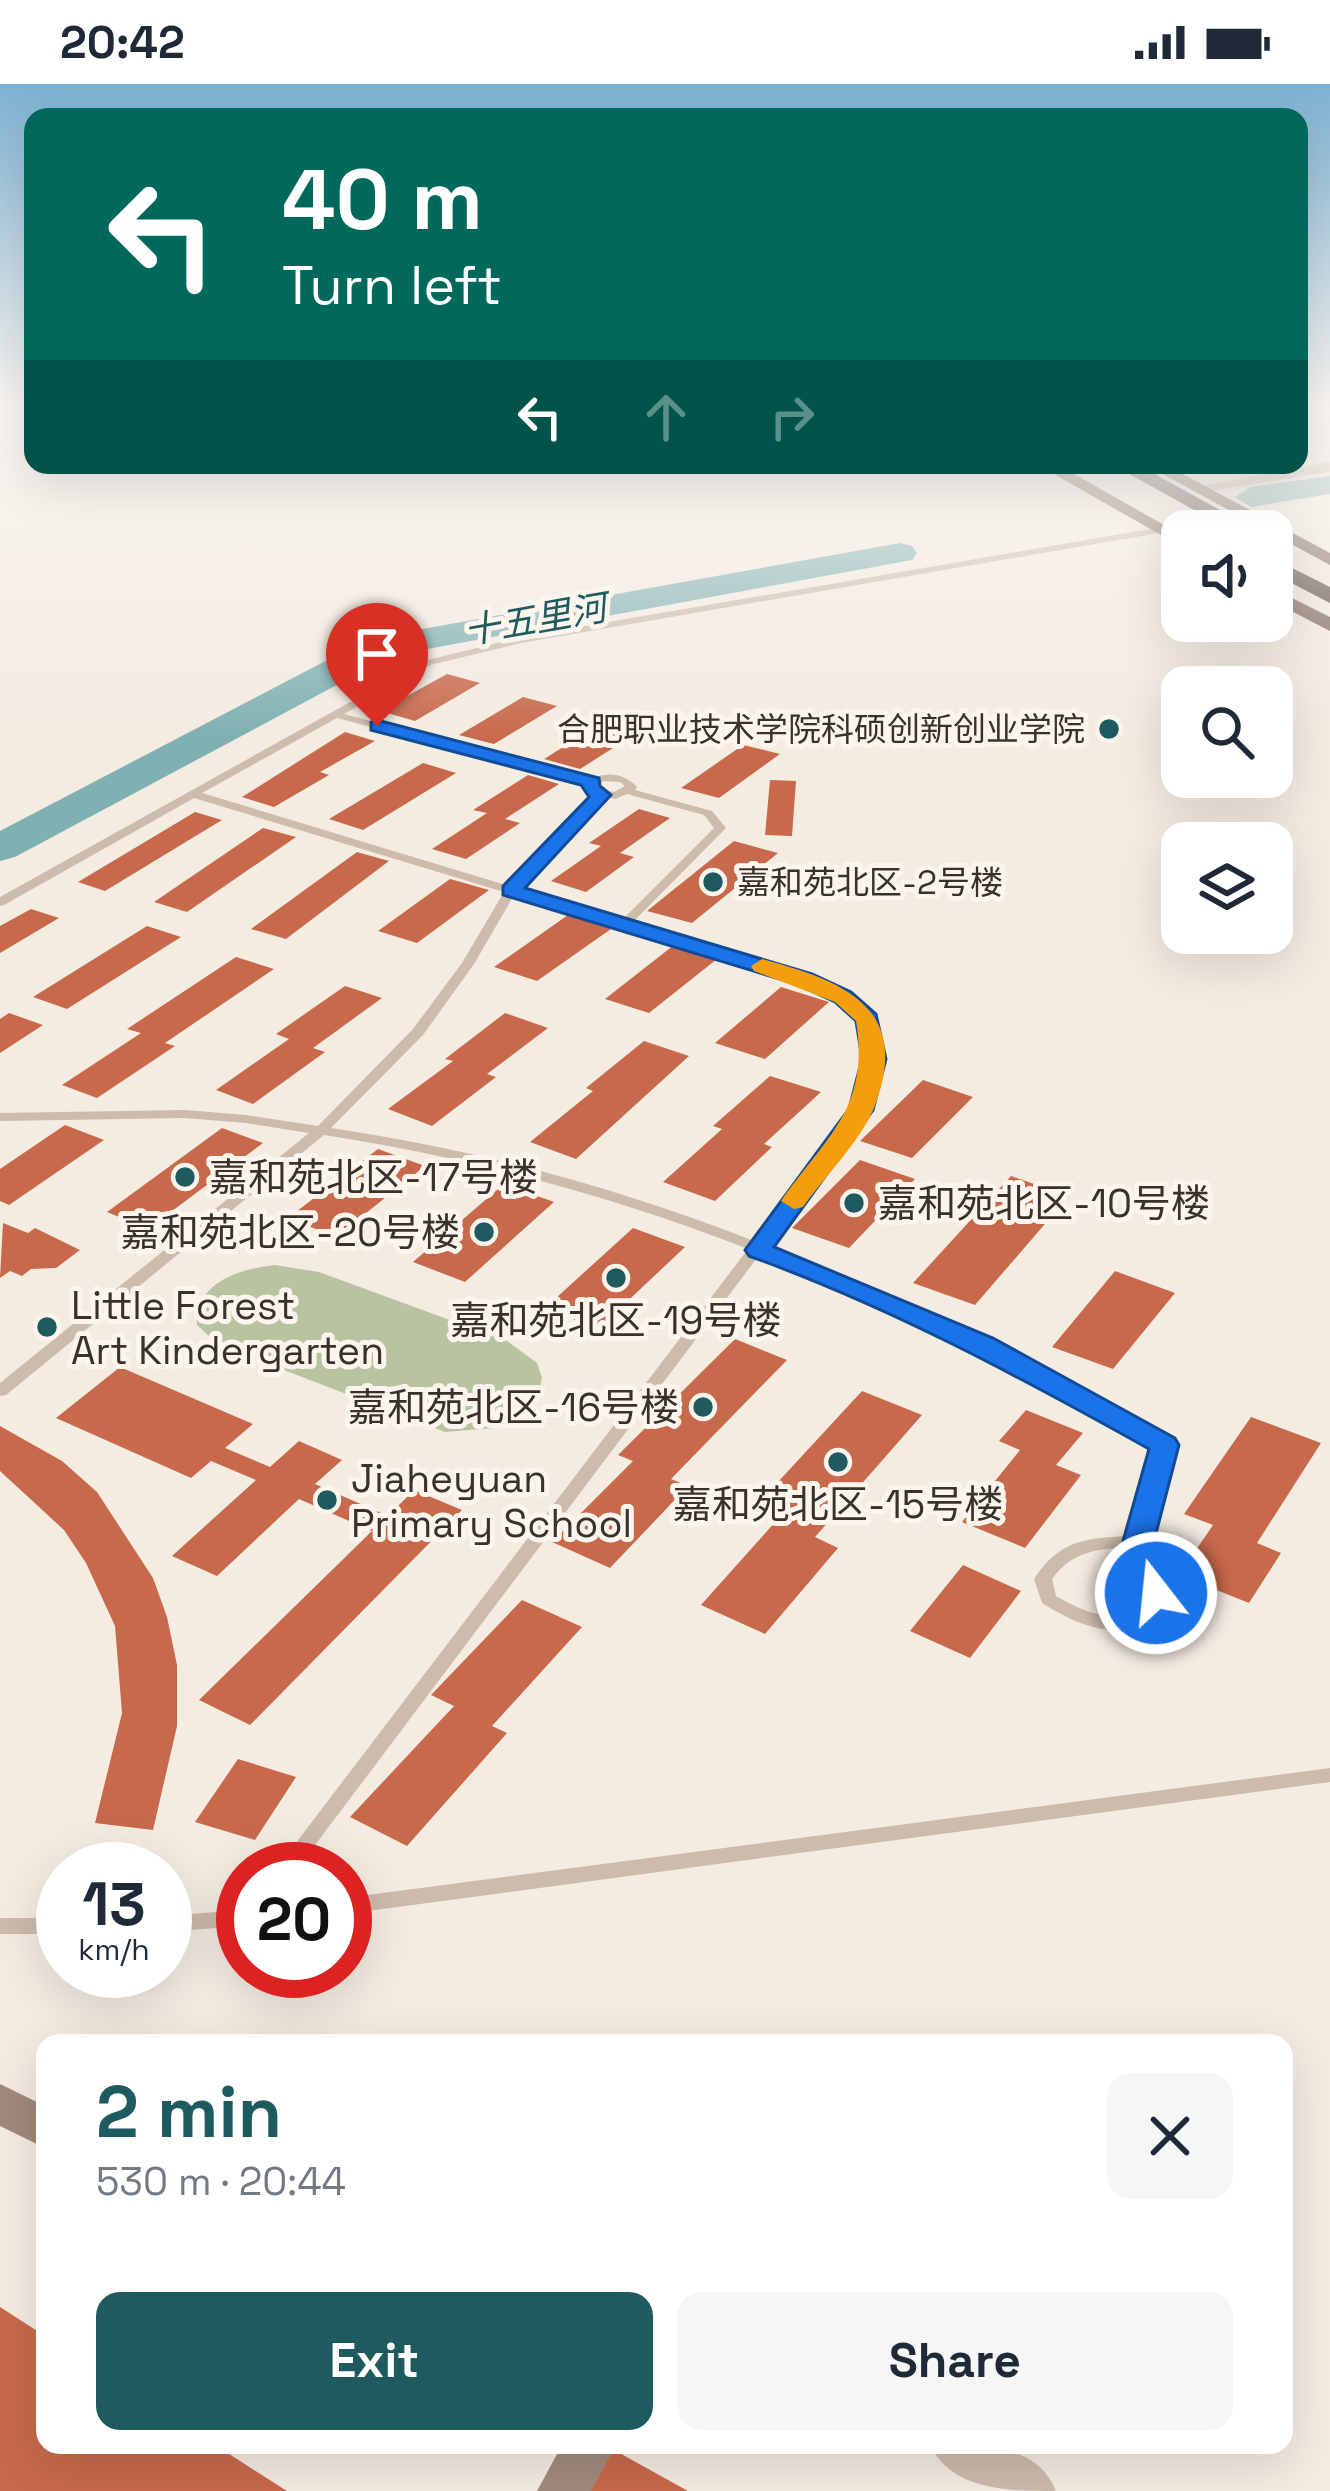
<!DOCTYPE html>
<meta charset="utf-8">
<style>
body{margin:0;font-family:"Space Grotesk","Noto Sans SC",sans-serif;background:#f6f6f7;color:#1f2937;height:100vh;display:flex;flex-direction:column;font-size:45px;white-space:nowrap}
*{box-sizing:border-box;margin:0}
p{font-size:39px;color:#747a83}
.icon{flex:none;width:66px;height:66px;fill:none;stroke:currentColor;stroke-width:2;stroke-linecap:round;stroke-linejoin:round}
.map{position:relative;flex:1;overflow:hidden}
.sheet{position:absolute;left:36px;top:1950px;width:1257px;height:420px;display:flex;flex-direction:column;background:#fff;border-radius:24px;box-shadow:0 12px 48px #0002}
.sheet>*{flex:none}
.guide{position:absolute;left:24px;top:24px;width:1284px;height:366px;border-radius:24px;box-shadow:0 12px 48px #0002;background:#00695c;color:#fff;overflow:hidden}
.tools{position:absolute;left:1161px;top:426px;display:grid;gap:24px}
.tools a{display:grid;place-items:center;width:132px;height:132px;border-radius:24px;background:#fff;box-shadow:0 12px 48px #0002;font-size:60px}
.speed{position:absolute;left:36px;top:1758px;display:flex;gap:24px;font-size:60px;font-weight:700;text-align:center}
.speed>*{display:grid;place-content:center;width:156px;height:156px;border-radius:50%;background:#fff;box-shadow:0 12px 48px #0002;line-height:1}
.speed small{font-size:30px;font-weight:400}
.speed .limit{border:18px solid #d22;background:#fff;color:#111}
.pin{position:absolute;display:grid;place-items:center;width:102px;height:102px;color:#fff;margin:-123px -51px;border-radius:50% 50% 50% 0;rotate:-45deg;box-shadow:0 0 12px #0007}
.pin .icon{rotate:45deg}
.me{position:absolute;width:132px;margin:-66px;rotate:344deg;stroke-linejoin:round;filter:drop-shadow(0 0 9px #0008)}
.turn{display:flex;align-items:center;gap:42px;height:252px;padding:0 60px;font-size:54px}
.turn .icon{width:156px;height:156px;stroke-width:2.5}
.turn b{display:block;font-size:84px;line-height:102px}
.lanes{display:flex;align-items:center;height:114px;padding:0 60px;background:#0003;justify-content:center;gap:60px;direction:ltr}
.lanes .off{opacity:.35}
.round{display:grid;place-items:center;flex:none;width:126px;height:126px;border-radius:24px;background:#f6f6f7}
.overview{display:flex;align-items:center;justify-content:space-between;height:204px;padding:0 60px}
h1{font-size:72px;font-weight:700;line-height:90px;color:#1f5a5e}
.primary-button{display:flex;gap:24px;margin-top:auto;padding:24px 60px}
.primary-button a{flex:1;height:138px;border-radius:24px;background:#1f5a5e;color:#fff;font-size:48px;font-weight:700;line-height:138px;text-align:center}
.primary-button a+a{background:#f6f6f7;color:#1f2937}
.status{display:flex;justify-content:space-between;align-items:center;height:84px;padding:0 60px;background:#fff;direction:ltr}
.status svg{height:33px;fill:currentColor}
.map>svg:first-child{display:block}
</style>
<div class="status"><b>20:42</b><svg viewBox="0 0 49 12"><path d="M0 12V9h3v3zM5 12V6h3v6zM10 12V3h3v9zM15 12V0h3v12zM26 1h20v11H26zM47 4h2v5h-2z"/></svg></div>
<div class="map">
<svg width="1330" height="2407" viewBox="0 0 1330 2407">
<rect width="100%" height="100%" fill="#f4ebe1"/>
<path fill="#b8c4a0" d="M275,1181L319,1188L507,1257L537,1279L542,1294L539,1309L514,1336L493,1344L445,1348L219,1261L197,1241L196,1228C208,1194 242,1185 275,1181Z"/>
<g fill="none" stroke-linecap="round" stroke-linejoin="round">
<g fill="#7fb0b2" fill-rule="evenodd">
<polygon points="1330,392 1330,410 1251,423 1235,413 1251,403"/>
<polygon points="900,459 912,462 917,469 912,476 411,568 361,588 15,773 0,777 0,747 335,572 389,551"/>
</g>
</g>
<g fill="#c8694b">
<polygon points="447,590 480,599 415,637 380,627"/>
<polygon points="523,613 557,622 494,660 459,651"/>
<polygon points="610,634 646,643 580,685 544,675"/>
<polygon points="345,648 375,657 320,688 329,691 274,723 242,713"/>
<polygon points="743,661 780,670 719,714 681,704"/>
<polygon points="423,679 456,689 363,746 329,735"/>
<polygon points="528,691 559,700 505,735 520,739 466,775 432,765 487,729 473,726"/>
<polygon points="770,696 796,697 792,752 765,751"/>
<polygon points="639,725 670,734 620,769 634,773 586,808 551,797 601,762 589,759"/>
<polygon points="195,728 222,736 105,807 78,798"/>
<polygon points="263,744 296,753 187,828 154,818"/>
<polygon points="734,757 778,769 692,839 647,827"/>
<polygon points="357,768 389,777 286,855 251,845"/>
<polygon points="450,795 489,806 417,859 378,847"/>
<polygon points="31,825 59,834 0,869 0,842"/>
<polygon points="568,831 611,845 537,897 494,883"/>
<polygon points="147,842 181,853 67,925 33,913"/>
<polygon points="674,861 717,875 649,929 605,915"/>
<polygon points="236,873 274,885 165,959 175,962 97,1014 62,1001 141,949 127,945"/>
<polygon points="345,902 382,914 313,964 325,968 253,1020 216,1006 289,955 276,950"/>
<polygon points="781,903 829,918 765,975 715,959"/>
<polygon points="9,929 43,941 0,969 0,935"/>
<polygon points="505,929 548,944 487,990 496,993 432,1042 388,1025 453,977 445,975"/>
<polygon points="644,957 689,972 576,1075 530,1058 593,1007 586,1004"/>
<polygon points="770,992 821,1008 764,1060 772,1063 715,1117 663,1098 722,1045 713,1042"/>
<polygon points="923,996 973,1013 912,1074 860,1057"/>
<polygon points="65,1041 104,1056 9,1121 0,1117 0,1085"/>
<polygon points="222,1044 263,1059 148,1145 107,1128"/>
<polygon points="378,1065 425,1082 336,1153 288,1134"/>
<polygon points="860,1076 915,1095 849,1164 792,1144"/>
<polygon points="1011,1092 1069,1112 975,1221 913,1199"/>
<polygon points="504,1100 554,1118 465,1198 413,1178"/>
<polygon points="3,1139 28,1149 35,1144 80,1166 56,1184 31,1185 22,1192 10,1187 0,1194"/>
<polygon points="633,1144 685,1163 598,1245 545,1224"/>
<polygon points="1115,1187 1175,1209 1113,1285 1052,1263"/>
<polygon points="735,1255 787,1276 671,1395 688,1402 610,1484 552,1458 633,1377 618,1371"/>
<polygon points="120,1283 253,1340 225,1364 270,1383 299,1357 342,1376 315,1400 388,1432 414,1406 462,1426 250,1641 199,1616 372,1447 299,1415 217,1492 172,1472 256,1396 211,1377 191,1394 56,1334"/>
<polygon points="862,1307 922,1331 815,1453 838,1464 765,1550 701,1521 777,1436 752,1426"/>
<polygon points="1026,1326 1083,1349 1056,1381 1081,1391 1025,1464 962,1438 1020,1366 999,1357"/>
<polygon points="1251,1333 1321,1359 1257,1459 1281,1469 1249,1519 1179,1491 1213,1441 1184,1430"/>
<polygon points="0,1342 62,1377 97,1408 153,1494 167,1533 177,1581 177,1642 153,1746 95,1739 122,1629 115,1542 86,1479 64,1446 0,1387"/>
<polygon points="963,1481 1021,1507 970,1574 910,1547"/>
<polygon points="522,1516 582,1543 492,1642 507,1649 407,1762 350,1733 454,1622 431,1611"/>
<polygon points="238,1675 296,1693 255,1756 195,1738"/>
<polygon points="0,2223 45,2252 45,2361 215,2361 287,2407 0,2407"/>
<polygon points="591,2361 605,2361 688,2407 562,2407"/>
</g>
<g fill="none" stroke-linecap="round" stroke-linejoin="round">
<g fill="#cdbbac" fill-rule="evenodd">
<path d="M1162,443L1166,446L1165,448L521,559L430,581L344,630L592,695C608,687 625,690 637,703L635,706L712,727L726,744L724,746L632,839L808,892L851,916L864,929L874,945L877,960V978L868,1026L766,1162C908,1217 1038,1282 1171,1357L1173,1361C1165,1390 1153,1421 1148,1451C1145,1468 1161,1485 1161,1504C1161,1516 1156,1528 1146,1535C1113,1559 1071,1537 1042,1519L1034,1495C1060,1455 1087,1454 1131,1452L1156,1363C1028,1290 898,1223 760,1170L297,1785H276L748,1165C612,1112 468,1073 324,1051L6,1311L0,1312V1299L309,1049L246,1039L185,1034L0,1037V1029L185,1026L246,1031L318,1042L413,945L462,879L504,808L194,714L4,821L0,822V813L424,577L521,553ZM337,634L586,700L587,709L595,711L509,802L202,709ZM604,697L620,698L625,702L614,708L596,705V701ZM627,710L704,731L714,744L622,836L519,805L605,713L615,715ZM514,811L800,898L842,922L854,933L861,945L865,960L861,1000L854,1026L754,1157C619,1104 474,1065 331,1044L423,951L474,880ZM1132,1463C1166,1542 1112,1546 1056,1512L1052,1495C1073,1466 1099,1465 1132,1463Z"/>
<polygon points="1330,1684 1330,1698 345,1830 345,1814"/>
<polygon points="243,1826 243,1842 165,1848 165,1832"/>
<rect x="0" y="1834" width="63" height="16"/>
</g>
<g fill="#cdbbac" fill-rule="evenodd">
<polygon points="1330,378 1330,388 1198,409 1190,404"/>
<path d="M930,2361C977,2361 1035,2356 1056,2407C1010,2407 952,2407 930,2361Z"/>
</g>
<g fill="#a18a7d" fill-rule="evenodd">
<polygon points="0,2000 45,2022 45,2064 0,2042"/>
<polygon points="562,2361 616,2361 591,2407 537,2407"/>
</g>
<g fill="#7d675c" fill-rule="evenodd">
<polygon points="1038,381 1058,381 1182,451 1182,463"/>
<polygon points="1146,381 1166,381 1330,469 1330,481"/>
<polygon points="1272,504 1330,533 1330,547 1272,517"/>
</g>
<g fill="#5c4a42" fill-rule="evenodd">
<polygon points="1113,381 1138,381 1258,447 1232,447"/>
<polygon points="1272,474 1330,503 1330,519 1272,489"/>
</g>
</g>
<linearGradient id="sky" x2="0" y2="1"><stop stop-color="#7eb2d2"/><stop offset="0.49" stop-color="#faf6f2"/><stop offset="1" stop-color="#faf6f2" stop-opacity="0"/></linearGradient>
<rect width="1330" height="655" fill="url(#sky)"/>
<path fill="#1a73e8" stroke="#114b97" stroke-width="3" d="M377,636L599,694L600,702L611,711L525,804L812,890L851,908L876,930L886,975L873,1026L774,1163L993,1254L1175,1354L1179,1361L1154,1457C1165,1475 1179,1496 1167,1517H1144L1138,1484L1123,1457L1149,1365C1018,1292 890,1223 749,1172L745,1166L849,1025L862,975L856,937L835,918L796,900L503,811V802L589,713L581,701L371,646V638Z"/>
<path fill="#f59e0b" d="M762,875C844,897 913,924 874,1024C860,1058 825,1092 803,1123L794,1125L781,1117C827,1052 870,1024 856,937L835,918L754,887L751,882Z"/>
<g fill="#1f5a5e" stroke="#fbf5ee" stroke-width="4.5">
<circle cx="1109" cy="645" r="12"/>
<circle cx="713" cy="798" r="12"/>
<circle cx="185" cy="1093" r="12"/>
<circle cx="854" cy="1119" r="12"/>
<circle cx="484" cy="1148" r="12"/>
<circle cx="616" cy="1194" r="12"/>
<circle cx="47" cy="1243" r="12"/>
<circle cx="703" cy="1323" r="12"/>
<circle cx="838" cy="1378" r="12"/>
<circle cx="327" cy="1416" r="12"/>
</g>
<g text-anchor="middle" stroke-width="10" stroke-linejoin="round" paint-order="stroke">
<g font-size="33" fill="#3b302b" stroke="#fbf5ee" text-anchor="end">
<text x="1085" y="657">合肥职业技术学院科硕创新创业学院</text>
<text x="737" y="810" text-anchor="start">嘉和苑北区-2号楼</text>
</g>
<g font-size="36" font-style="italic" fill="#1f5a5e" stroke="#fbf5ee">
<text transform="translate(535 535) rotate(-10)" y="13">十五里河</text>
</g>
<g font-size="39" fill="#3b302b" stroke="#fbf5ee" text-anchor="start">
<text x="209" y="1107">嘉和苑北区-17号楼</text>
<text x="878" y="1133">嘉和苑北区-10号楼</text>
<text x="460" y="1162" text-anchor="end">嘉和苑北区-20号楼</text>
<text x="71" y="1235">Little Forest<tspan x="71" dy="45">Art Kindergarten</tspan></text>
<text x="616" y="1250" text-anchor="middle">嘉和苑北区-19号楼</text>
<text x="679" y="1337" text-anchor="end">嘉和苑北区-16号楼</text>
<text x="351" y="1408">Jiaheyuan<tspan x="351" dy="45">Primary School</tspan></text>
<text x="838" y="1434" text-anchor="middle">嘉和苑北区-15号楼</text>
</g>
</g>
</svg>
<div class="tools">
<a><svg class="icon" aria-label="sound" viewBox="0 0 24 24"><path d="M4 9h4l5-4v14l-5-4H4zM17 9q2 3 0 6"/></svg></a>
<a><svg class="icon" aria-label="search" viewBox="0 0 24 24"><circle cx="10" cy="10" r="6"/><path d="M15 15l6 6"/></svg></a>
<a><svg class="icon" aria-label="layers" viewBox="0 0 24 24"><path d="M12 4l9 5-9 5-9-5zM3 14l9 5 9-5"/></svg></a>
</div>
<div class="speed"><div>13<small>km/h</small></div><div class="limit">20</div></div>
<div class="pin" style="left:377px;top:642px;background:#d93025"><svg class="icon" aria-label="arrive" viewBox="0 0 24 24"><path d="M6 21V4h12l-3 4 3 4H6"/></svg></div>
<svg class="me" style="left:1156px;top:1509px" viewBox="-20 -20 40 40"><circle r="17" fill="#1a73e8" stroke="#fff" stroke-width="3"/><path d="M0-11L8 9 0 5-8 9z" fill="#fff"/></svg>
<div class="guide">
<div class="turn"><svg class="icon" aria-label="left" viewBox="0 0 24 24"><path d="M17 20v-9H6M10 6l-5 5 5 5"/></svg><div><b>40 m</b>Turn left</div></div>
<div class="lanes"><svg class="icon" aria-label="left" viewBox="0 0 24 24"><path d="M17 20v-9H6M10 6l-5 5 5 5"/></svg><svg class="icon off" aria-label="ahead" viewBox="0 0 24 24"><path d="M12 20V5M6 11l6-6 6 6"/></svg><svg class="icon off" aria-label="right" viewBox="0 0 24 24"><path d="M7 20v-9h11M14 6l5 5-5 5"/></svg></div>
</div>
<section class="sheet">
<div class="overview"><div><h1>2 min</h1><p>530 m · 20:44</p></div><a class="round"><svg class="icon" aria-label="close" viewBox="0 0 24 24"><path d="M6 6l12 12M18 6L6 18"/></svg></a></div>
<div class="primary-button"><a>Exit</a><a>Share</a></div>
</section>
</div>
